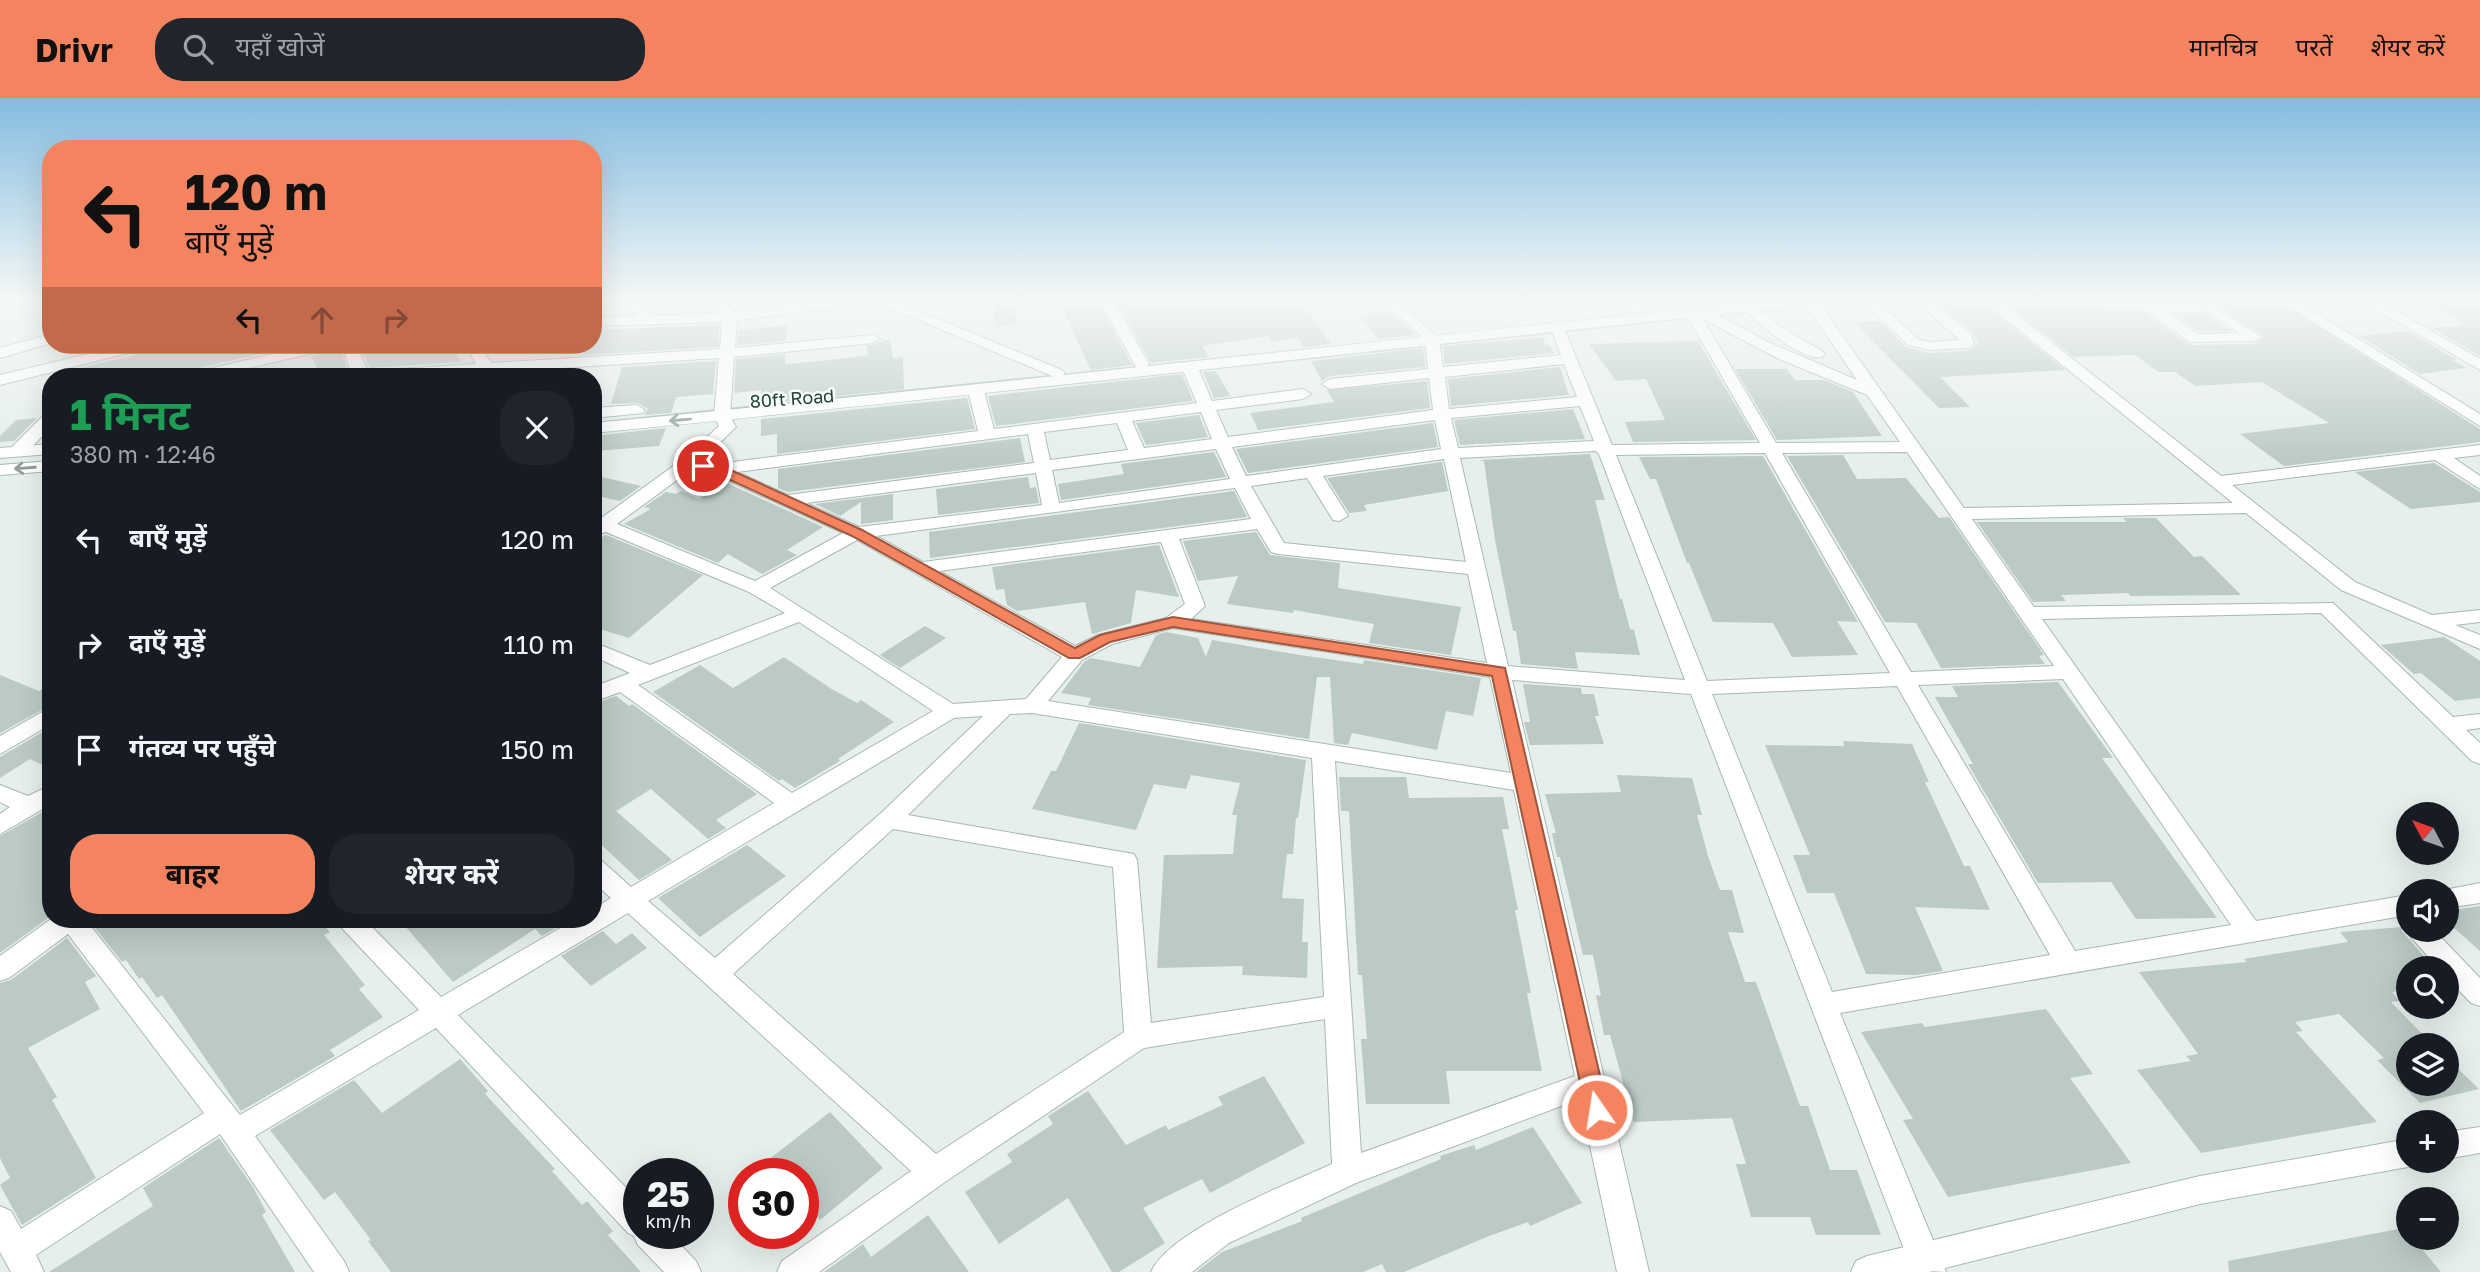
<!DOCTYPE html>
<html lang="hi">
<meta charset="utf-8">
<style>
body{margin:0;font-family:"Golos Text","Noto Sans Devanagari",sans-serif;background:#20242c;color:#f1f3f6;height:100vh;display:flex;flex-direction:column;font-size:26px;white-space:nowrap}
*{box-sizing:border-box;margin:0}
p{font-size:23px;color:#9ea1a6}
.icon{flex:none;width:38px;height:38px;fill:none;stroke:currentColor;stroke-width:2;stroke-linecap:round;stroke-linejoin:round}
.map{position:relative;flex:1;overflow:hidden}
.panel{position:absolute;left:42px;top:270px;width:560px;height:560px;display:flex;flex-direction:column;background:#171b24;border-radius:28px;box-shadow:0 7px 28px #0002}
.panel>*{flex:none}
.hud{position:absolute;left:42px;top:42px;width:560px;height:214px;border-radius:28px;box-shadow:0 7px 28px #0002;background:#f4845f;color:#111;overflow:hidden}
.needle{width:46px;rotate:311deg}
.controls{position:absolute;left:2396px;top:704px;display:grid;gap:14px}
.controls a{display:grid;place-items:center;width:63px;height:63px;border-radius:50%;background:#171b24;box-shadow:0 7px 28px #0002;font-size:35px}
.speed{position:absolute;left:623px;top:1060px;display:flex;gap:14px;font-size:35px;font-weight:700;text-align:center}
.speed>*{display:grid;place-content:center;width:91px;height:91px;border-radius:50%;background:#171b24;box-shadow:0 7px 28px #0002;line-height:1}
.speed small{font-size:18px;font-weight:400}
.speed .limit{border:10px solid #d22;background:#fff;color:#111}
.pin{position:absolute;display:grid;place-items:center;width:60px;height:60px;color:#fff;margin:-30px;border:4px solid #fff;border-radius:50%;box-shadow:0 2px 7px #0007}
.me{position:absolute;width:77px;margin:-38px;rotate:347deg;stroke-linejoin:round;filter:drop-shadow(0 0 5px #0008)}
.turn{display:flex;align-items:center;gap:24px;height:147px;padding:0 28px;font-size:32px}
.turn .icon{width:91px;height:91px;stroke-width:2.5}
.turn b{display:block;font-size:49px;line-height:60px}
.lanes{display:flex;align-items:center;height:66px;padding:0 28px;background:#0003;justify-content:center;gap:35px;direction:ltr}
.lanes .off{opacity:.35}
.round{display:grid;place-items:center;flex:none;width:74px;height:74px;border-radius:28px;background:#20242c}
.head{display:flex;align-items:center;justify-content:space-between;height:119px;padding:0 28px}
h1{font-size:42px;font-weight:700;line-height:52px;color:#1e9e55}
.primary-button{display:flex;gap:14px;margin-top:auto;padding:14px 28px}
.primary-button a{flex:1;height:80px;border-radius:28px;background:#f4845f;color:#111;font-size:28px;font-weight:700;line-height:80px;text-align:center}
.primary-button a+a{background:#20242c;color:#f1f3f6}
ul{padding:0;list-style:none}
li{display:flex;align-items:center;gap:21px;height:105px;padding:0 28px}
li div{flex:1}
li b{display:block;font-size:26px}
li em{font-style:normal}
header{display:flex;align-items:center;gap:42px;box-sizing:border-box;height:98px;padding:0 35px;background:#f4845f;color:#111}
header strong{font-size:33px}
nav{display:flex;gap:38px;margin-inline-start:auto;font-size:24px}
.search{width:490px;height:63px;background:#20242c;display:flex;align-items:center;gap:18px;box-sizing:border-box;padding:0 24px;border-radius:28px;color:#9ea1a6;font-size:26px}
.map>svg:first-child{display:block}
</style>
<header>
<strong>Drivr</strong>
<div class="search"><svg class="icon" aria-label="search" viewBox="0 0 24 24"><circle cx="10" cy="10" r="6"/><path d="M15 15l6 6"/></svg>यहाँ खोजें</div>
<nav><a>मानचित्र</a><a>परतें</a><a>शेयर करें</a></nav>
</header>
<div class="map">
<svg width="2480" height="1174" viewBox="0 0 2480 1174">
<rect width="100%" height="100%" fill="#e6efeb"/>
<g fill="#bbcac4">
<polygon points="1097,202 1097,203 1132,267 1091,272 1060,206"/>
<polygon points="1116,202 1300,202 1331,246 1303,249 1298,239 1272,244 1268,238 1202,248 1209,259 1151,265"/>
<polygon points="1935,202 1979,202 2065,272 1940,279 1970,309 1939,310 1854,224 1880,223 1906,249 1929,255 1967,253 1978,246 1973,234"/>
<polygon points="2002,202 2092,202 2105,212 2138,211 2190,247 2255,246 2264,238 2210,203 2157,205 2152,202 2276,202 2480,331 2480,344 2284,368 2240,336 2329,325 2262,284 2196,288 2175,274 2158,274 2135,257 2074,259"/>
<polygon points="2421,202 2480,202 2480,258 2432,230 2468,227"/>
<polygon points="1014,206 1017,226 996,228 994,207"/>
<polygon points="1391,214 1410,231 1415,237 1379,241 1359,219"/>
<polygon points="2205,216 2231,233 2199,233 2176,217"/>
<polygon points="719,227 718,249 582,257 588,247 593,247 596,232"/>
<polygon points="786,227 786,243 738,247 739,232"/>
<polygon points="2408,233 2457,262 2452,262 2466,270 2420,276 2359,238"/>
<polygon points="1544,239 1545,247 1549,247 1554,255 1445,266 1443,248"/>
<polygon points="890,241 893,260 903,259 904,291 761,306 761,292 734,295 736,261 785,256 785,266 840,261 868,257 867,248"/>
<polygon points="1698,243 1756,342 1633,344 1625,324 1665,322 1646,281 1616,283 1589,246"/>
<polygon points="179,247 261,247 264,255 198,270 193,276 195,278 81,278 80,270"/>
<polygon points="340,247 349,278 321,278 311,258 336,253"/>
<polygon points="359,247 453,247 461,264 370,270"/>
<polygon points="1423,250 1425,269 1330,278 1322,283 1311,263"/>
<polygon points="716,263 713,296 676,299 671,315 644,317 648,311 638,305 611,306 622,269"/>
<polygon points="1560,269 1569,297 1451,308 1448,281"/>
<polygon points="1735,271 1787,271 1795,282 1824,282 1853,294 1882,338 1777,342"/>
<polygon points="1216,273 1230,298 1214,300 1203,274"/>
<polygon points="1182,276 1193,303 996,328 988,298"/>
<polygon points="1427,283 1430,310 1258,332 1250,315 1334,304 1327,292"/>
<polygon points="967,300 975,331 777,356 777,336 761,338 761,321"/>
<polygon points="1573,311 1585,341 1477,346 1477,344 1476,346 1460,347 1454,322"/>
<polygon points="1199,317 1208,339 1146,347 1136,325"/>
<polygon points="37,320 14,343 0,344 0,338 16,322"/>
<polygon points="1433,325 1438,349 1248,375 1236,351"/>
<polygon points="666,330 659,348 596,353 601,337"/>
<polygon points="1020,340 1025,364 788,394 778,390 778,371"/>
<polygon points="1214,354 1226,379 1061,402 1058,386 1124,376 1121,366"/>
<polygon points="1590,356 1605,402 1595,402 1620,501 1622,501 1630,531 1634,532 1640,557 1575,554 1578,571 1521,566 1516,533 1513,533 1495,442 1484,363 1479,362"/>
<polygon points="1843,357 1857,381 1906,380 1939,420 1949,419 2044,557 2039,558 2045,566 1941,570 1916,525 1885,524 1787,358"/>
<polygon points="1763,358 1858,524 1837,523 1858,557 1792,559 1773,525 1713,524 1689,465 1687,465 1656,381 1650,381 1639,359"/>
<polygon points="1442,364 1448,393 1364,407 1367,413 1349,415 1327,380"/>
<polygon points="2434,365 2480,394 2480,404 2411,411 2355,374"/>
<polygon points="593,377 641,388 620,403 593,397"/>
<polygon points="1028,379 1030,390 1036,389 1039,405 938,417 936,391"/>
<polygon points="727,385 823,429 787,452 797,457 762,476 728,456 718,465 624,426 651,411 644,409 666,394 676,396 680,393 699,401"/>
<polygon points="1234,393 1247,419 930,460 929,434"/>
<polygon points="893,396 893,422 861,426 861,404 840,418 815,406"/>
<polygon points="2123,420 2156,420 2194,459 2202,458 2241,497 2131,498 2128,495 2061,497 2066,503 2033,504 1977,424 2127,424"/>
<polygon points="1256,434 1270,457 1340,465 1338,490 1461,509 1451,557 1369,545 1374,526 1294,512 1293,515 1227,506 1238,478 1198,483 1183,443"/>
<polygon points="606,437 703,477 629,540 593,529 593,444"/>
<polygon points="1159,447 1179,499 1136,492 1131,525 1092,536 1085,504 1017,513 1007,507 1004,491 996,492 992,469"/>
<polygon points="925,528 946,540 900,570 880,557"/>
<polygon points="1166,534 1198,540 1206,559 1212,542 1300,557 1363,566 1364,562 1481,580 1473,618 1446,613 1437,652 1352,635 1348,647 1334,645 1330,579 1317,579 1309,641 1088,607 1091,600 1061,595 1084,564 1091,560 1140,569 1156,537"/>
<polygon points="2444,539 2480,563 2480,600 2455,603 2421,575 2414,576 2381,547"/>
<polygon points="784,559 830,590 857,605 861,602 894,624 838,661 840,663 795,690 782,681 779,683 653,594 700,567 733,590"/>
<polygon points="0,577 39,593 51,586 51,607 0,635"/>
<polygon points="2058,584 2113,660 2102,660 2217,820 2136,821 2111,784 2038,785 1968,666 1973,666 1935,599 1958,599 1952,588"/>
<polygon points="1523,586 1581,590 1582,596 1594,596 1599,618 1595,618 1604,646 1530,647 1524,624 1530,624"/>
<polygon points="616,598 629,608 632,606 757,696 716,722 726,730 708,741 651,691 616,713 672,762 639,782 593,739 593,606"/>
<polygon points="1079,625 1306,662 1298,720 1296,720 1293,756 1287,756 1282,800 1304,801 1302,844 1308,844 1307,880 1242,877 1243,868 1157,870 1164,757 1233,756 1237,717 1232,717 1240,685 1191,677 1186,691 1154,686 1136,732 1032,711 1051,673 1056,673"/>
<polygon points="51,629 51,671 30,661 0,680 0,659"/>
<polygon points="1843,643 1912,646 1929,684 1925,684 1964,768 1970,768 1990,812 1915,809 1943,873 1915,877 1866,876 1834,795 1807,795 1793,757 1810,757 1765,647 1844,648"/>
<polygon points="1617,677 1692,680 1702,717 1697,717 1708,758 1720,792 1732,792 1744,835 1728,834 1745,884 1756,884 1800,1008 1808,1008 1830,1072 1857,1072 1881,1137 1816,1137 1810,1119 1751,1119 1736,1066 1746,1066 1732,1020 1634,1024 1610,937 1604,937 1596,897 1601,898 1593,857 1583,857 1560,759 1557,759 1552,735 1556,735 1545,696 1621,694"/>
<polygon points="1339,679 1406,679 1409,700 1503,699 1509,731 1502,731 1518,812 1515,812 1531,895 1527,895 1542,973 1446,973 1450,1006 1366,1006 1361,941 1367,941 1362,877 1358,877 1349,713 1341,713"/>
<polygon points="51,709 51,818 0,855 0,738"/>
<polygon points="747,747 786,778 700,839 658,800"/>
<polygon points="2480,808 2480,853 2446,823 2446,813"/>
<polygon points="88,821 318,821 330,834 324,837 365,887 359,891 383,919 330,952 335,958 241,1013 162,897 157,900 142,879 139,881 126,862 122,864"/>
<polygon points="399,821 571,821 542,838 535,831 453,884"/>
<polygon points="2402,829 2402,833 2434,870 2408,870 2408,893 2392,894 2400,903 2391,904 2433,947 2408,947 2408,985 2446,985 2446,959 2479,991 2420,1005 2377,962 2384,960 2339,916 2295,924 2303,933 2296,934 2377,1024 2201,1055 2137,972 2191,963 2186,958 2198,956 2139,874 2247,864 2244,861 2348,844 2340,834"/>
<polygon points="603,833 616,846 632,835 647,850 591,888 561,858"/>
<polygon points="67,840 96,878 85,884 100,911 28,950 57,999 52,1002 96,1080 22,1127 0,1087 10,1080 0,1060 0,885 11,882"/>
<polygon points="2046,911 2093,976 2070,980 2131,1065 1948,1099 1903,1022 1913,1021 1861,934 1922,925 1925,929"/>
<polygon points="460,961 488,993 485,996 555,1071 552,1073 582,1107 587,1103 613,1133 608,1137 641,1174 391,1174 368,1143 371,1142 335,1094 324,1102 270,1032 354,982 382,1015"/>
<polygon points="1264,978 1305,1045 1210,1095 1202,1081 1143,1110 1165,1145 1119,1174 1112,1174 1068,1100 999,1146 965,1094 1012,1064 1007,1056 1053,1026 1048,1018 1088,993 1126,1047 1166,1027 1168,1032 1223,1007 1218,999"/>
<polygon points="830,1014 883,1070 820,1122 803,1102 803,1076 781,1076 768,1062"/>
<polygon points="1533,1029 1582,1105 1530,1128 1528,1124 1489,1138 1404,1174 1386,1174 1382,1166 1363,1174 1196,1174 1222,1154 1302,1123 1301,1120 1441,1061 1440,1058 1474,1047 1476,1052"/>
<polygon points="219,1040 253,1089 266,1114 262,1117 295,1174 49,1174 153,1108 143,1090"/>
<polygon points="928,1117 969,1174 824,1174 863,1146 871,1159"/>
<polygon points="2404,1130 2408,1139 2412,1139 2441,1174 2229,1174 2228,1163"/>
</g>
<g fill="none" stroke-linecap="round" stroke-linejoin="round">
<defs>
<g id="minor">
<path d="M626,202H640L652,218L719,215L708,202H723L734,214L830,202H870L863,206L737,222L735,250L873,237L880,241L873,245L734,259L730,318L736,329L701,363L717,366L978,333L968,293L976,288L984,293L994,331L1197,305L1182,270L1190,265L1198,270L1212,303L1303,291L1311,296L1303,301L1216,312L1228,339L1433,312L1429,280L1330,291L1322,286L1330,281L1428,271L1425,242L1382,202H1397L1439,241L1443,269L1561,257L1550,228L1557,224L1562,225L1612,347L1760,345L1685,214L1692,210H1705L1768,244L1857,282L1804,204L1817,202L1964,410L2233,405L1982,202H1998L2221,378L2480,347V357L2454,360L2480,378V391L2435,362L2232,387L2355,484L2432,517L2480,512V524L2455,527L2480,537V551L2341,492L2246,415L1972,421L2034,509L2333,505L2453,619L2480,616V630L2466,632L2480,645V666L2472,663L2321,515L2042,521L2256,823L2408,797V817L1840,915L1946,1174L1912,1172L1691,596L1512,582L1649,1174H1617L1580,1001L1356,1085L1229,1145L1192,1174H1151C1169,1132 1288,1086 1332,1066L1325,921L1144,950L945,1084L819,1174H777L782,1163L911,1073L628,815L458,917L639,1103V1136H670L696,1163L701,1174H664L638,1147L634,1138L628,1135L436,930L255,1038L344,1163L349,1174H314L220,1036L36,1157L44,1174H11L0,1154V1108L11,1113L21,1131L204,1015L68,836L9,880L0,883V858L51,821H85L240,1017L419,912L340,828L337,821H364L441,899L576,821H593V811L611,800L593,784V761L602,763L631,789L774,705L620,594L593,604V589L630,575L593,558V544L650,567L785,515L749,494L606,434L593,438V426L683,361L719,328L714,318L719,260L496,274L499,278H483L481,275L352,278L342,247H356L368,273L476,266L465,247H479L491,265L720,251L722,224L593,228V220L638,218ZM1703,221L1779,261L1867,297L1900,344L1776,345ZM1564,266L1577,299L1449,311L1445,279ZM1580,308L1594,343L1458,350L1451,320ZM1201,314L1212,341L1144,350L1132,323ZM1435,322L1441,351L1246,378L1232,349ZM1117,325L1128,352L1050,362L1044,334ZM1028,336L1034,365L788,397L737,374ZM1216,351L1230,381L1059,405L1052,372ZM1596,353L1599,356L1685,582L1508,568L1460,360ZM1907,354L2054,568L1911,574L1782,355ZM1765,355L1890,575L1707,583L1616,357ZM1444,361L1466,464L1284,445L1251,388L1307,380L1333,422L1339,423L1348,418L1323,378ZM692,371L712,375L843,435L755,483L617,426ZM1036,375L1042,407L859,429L806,405ZM1235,390L1251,421L923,464L876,438ZM1257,431L1271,454L1278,456L1468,476L1487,565L1191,521L1205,508L1179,441ZM857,442L1062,559L1026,601L953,606L770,490ZM1161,444L1185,506L1166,520L1098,537L1075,548L939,473ZM799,524L933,613L792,695L638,587ZM1173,530L1490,579L1511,675L1048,603L1082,562L1112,546ZM2063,581L2231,827L2075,853L1918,587ZM1897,588L2050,857L1832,894L1712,596ZM1032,615L1312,660L1324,899L1151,925L1137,762L1134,756L908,717L1010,616ZM983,618L880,716L715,860L648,803L954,620ZM1335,663L1514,692L1575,978L1361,1055ZM893,731L1113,769L1124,934L936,1056L733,876Z"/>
<polygon points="872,202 891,202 1062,272 1065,275 1062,278 1052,278"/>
<polygon points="1099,202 1113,202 1149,266 1146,269 1136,269"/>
<polygon points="1622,202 1637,202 1644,211 1637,215 1632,214"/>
<polygon points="1861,202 1876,202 1918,241 1930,244 1959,242 1916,202 1931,202 1971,236 1974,246 1967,250 1930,252 1908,247"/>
<path d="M2094,202H2148L2156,208L2209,205L2262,239L2255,243L2190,244L2139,208L2105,209ZM2206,213L2239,235L2198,236L2168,215Z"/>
<polygon points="2278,202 2295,202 2480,316 2480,328"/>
<path d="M1750,205L1755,206L1782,230L1822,253L1825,256L1822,259C1803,264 1755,224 1743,209Z"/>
<polygon points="51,236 51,245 0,260 0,250"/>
<polygon points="126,247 150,247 148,250 0,287 0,277"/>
<polygon points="312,247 337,247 335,250 214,278 196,276 199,273"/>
<polygon points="51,314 51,329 24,357 12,357 10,353 12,349 45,316"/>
<polygon points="51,609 51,626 0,656 0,638"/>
<polygon points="0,687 28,698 51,687 51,706 0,736 0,716 10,709 0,704"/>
<polygon points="2480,785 2480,805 2446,810 2446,793 2439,793"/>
<polygon points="2408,824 2408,831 2433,831 2480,880 2480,908 2471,905 2446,879 2446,870 2438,870 2404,831"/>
</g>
<g id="secondary">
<path d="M1778,202H1826L1819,206C1410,248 1002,295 593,335V325C988,287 1383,242 1778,202Z"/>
<polygon points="2360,202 2377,202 2480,261 2480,272"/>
<polygon points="637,307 645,312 643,315 593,320 593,310"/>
<polygon points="51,346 51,356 0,360 0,350"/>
<polygon points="51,363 51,373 0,377 0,367"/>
<polygon points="2480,1029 2480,1055 2446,1061 2446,1034"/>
<polygon points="2408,1041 2408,1062 2419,1062 2408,1069 2200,1106 1929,1174 1851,1174 1856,1163 1867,1158 2200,1078"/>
</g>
</defs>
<use href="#minor" stroke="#a8b8b2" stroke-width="2"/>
<use href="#secondary" stroke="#a4bbb3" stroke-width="2"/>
<use href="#minor" fill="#fff" fill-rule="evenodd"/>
<use href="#secondary" fill="#fff" fill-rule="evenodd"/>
</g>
<defs><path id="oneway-shaft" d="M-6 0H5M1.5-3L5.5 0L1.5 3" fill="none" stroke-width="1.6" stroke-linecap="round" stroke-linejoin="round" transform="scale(1.75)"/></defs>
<g stroke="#92a09c">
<use href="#oneway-shaft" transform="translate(680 322) rotate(175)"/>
<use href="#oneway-shaft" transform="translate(25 370) rotate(176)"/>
</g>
<linearGradient id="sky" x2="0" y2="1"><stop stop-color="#84bce0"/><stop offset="0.55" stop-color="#f4f8f6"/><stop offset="1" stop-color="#f4f8f6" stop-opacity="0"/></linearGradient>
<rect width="2480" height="366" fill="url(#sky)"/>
<polygon fill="#f4845f" stroke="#9f563e" stroke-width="2" points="703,364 722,368 862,432 1075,550 1100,537 1173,519 1505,570 1608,1012 1605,1019 1597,1022 1589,1019 1586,1012 1492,578 1173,529 1110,544 1080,560 1069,560 852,438 713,374 698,371 696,368"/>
<g text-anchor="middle" stroke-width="5" stroke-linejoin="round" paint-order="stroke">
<g font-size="18" fill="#24423a" stroke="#f7fbf9">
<text transform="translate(792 301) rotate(-4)" y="6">80ft Road</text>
</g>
</g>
</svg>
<div class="controls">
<a><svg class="needle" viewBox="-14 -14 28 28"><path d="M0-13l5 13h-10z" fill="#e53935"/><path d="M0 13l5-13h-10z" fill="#9ea1a6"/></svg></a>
<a><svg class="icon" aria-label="sound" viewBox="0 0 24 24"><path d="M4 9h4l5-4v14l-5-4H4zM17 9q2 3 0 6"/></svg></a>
<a><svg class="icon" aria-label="search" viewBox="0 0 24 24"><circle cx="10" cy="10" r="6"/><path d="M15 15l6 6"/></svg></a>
<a><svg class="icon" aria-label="layers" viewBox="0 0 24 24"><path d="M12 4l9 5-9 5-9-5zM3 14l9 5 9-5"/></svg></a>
<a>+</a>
<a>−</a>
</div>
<div class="speed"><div>25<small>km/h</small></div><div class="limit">30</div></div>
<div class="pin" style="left:703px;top:368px;background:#d93025"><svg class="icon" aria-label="arrive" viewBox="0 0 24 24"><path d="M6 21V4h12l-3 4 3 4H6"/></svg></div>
<svg class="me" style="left:1597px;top:1012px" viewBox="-20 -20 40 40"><circle r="17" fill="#f4845f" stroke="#fff" stroke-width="3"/><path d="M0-11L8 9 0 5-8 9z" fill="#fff"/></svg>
<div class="hud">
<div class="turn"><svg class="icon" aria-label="left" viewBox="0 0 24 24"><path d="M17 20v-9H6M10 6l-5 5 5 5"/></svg><div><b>120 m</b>बाएँ मुड़ें</div></div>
<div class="lanes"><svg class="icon" aria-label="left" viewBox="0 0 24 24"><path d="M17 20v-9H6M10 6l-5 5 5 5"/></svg><svg class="icon off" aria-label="ahead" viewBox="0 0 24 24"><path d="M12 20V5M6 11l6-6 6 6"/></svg><svg class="icon off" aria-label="right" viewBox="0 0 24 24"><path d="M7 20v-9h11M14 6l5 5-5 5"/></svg></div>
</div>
<section class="panel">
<div class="head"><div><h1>1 मिनट</h1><p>380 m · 12:46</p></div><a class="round"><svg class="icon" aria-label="close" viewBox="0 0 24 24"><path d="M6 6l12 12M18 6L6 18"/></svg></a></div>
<ul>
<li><svg class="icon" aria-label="left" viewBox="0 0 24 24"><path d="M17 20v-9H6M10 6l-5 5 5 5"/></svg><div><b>बाएँ मुड़ें</b></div><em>120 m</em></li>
<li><svg class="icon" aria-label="right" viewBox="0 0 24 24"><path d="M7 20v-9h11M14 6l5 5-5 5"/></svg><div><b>दाएँ मुड़ें</b></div><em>110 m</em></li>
<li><svg class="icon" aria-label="arrive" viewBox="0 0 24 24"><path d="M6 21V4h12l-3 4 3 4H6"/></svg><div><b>गंतव्य पर पहुँचे</b></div><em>150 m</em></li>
</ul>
<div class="primary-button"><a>बाहर</a><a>शेयर करें</a></div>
</section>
</div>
